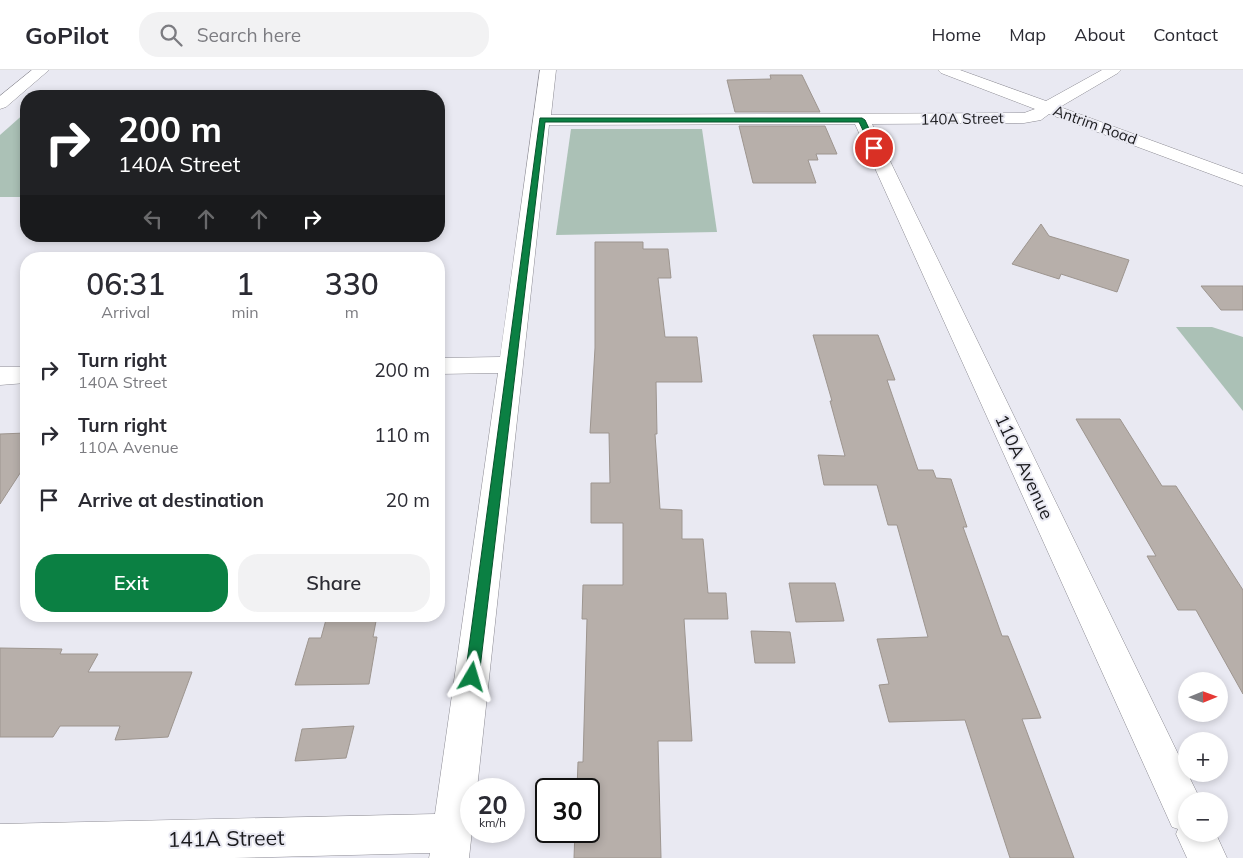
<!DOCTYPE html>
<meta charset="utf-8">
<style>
body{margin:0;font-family:Mulish,sans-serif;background:#f2f2f3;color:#2b2b33;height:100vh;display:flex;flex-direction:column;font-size:19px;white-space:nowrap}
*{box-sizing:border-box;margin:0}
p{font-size:16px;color:#7c7c81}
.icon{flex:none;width:28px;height:28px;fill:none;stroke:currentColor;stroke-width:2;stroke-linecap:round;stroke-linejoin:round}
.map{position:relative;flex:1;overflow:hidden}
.panel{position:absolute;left:20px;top:182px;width:425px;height:370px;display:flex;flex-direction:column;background:#fff;border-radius:20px;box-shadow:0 2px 8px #0003}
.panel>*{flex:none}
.banner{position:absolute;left:20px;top:20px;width:425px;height:152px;border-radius:20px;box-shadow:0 2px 8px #0003;background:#202124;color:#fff;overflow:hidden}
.needle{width:32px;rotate:89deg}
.controls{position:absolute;left:1178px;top:602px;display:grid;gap:10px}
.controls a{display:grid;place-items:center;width:50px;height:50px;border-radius:50%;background:#fff;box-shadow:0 2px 8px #0003;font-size:25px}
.speed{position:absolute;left:460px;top:708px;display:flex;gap:10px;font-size:25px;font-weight:700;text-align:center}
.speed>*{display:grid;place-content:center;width:65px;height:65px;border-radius:50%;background:#fff;box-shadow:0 2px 8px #0003;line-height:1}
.speed small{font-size:12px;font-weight:400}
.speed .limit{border:2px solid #111;border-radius:8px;background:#fff;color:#111}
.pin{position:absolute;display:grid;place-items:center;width:42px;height:42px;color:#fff;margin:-21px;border:2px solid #fff;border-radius:50%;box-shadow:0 1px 5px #0007}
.me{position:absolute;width:55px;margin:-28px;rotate:7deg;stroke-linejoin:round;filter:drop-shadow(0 0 4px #0008)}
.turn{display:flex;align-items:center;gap:18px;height:105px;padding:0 15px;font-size:22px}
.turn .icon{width:65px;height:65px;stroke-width:2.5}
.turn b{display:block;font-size:35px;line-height:42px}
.lanes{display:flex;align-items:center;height:48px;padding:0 15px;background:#0003;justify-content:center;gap:25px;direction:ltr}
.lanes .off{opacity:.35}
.eta{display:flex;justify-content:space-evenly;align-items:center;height:85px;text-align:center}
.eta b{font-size:30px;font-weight:600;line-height:35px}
.primary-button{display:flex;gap:10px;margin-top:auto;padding:10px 15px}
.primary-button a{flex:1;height:58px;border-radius:20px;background:#0b8043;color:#fff;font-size:20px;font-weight:600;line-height:58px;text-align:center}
.primary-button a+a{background:#f2f2f3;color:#2b2b33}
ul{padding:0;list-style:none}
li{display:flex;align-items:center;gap:15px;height:65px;padding:0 15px}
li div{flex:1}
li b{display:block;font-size:19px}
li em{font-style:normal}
header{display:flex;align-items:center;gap:30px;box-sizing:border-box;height:70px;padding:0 25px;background:#fff;border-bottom:1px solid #e1e1e2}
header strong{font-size:24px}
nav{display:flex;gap:28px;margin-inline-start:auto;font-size:18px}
.search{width:350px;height:45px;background:#f2f2f3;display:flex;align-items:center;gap:12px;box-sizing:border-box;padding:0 18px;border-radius:20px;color:#7c7c81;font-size:19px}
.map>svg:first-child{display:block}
</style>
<header>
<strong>GoPilot</strong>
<div class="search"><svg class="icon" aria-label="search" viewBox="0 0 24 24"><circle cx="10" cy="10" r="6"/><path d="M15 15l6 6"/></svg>Search here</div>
<nav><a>Home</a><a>Map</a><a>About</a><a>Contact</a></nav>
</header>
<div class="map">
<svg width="1243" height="788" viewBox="0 0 1243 788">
<rect width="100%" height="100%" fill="#e9e9f2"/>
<g fill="#abc1b6">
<polygon points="276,24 275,26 44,26"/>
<polygon points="26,42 26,127 0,127 0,65"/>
<polygon points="571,59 702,59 717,162 556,165"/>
<polygon points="1176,257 1212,257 1243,267 1243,341"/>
</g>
<g fill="#b7afaa" stroke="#9d958f">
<polygon points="770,5 802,5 820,42 735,42 727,10 771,9"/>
<polygon points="739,56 825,56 837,84 816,84 818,90 808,90 816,113 753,113"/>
<polygon points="1041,154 1049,166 1129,190 1117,222 1061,204 1059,209 1012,194"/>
<polygon points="595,172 643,172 643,179 668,179 671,208 658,208 665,267 697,267 702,312 656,312 657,364 655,364 660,439 682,440 682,469 703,469 708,523 726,523 728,549 684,549 692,671 658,671 661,788 574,788 575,761 589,761 589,719 577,719 578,692 583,692 587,549 582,549 583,515 623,515 623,453 591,453 591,413 610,413 609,363 590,363 595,278"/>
<polygon points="1201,216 1243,216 1243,240 1221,240"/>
<polygon points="813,265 878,265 895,310 887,310 918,400 933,400 936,408 951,409 967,457 963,457 1002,566 1008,566 1041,648 1022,649 1074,788 1010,788 965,650 889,652 879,615 889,614 877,569 928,567 897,455 888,455 877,415 824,415 818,385 845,386 830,331 832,331"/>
<polygon points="1076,349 1120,349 1162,416 1176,416 1243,520 1243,624 1196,540 1178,540 1147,486 1156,486"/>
<polygon points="26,363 26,394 0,434 0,364"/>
<polygon points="789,513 835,513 844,551 796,552"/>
<polygon points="327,546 377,546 373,567 377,567 369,614 295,615 309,568 321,568"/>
<polygon points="751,561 790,562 795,593 755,593"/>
<polygon points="0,578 62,579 60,584 98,584 88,602 192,602 168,667 115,670 120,656 60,656 53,667 0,667"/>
<polygon points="354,656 346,688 295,691 302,659"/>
</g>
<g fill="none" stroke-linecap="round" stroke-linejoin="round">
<defs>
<g id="street">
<polygon points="32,0 49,0 6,37 0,39 0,26"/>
<polygon points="540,0 556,0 551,45 1024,43 1035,39 941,3 938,0 960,0 1046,31 1102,0 1121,0 1118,3 1060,37 1243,104 1243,116 1049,44 1041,50 1024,53 872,54 1200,729 1200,731 1186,731 1186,764 1216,764 1227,788 1187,788 1176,764 1178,759 1172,757 855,54 549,55 477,719 471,719 472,761 469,788 429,788 430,783 233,788 0,788 0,754 435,744 498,303 439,304 439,288 500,287"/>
<polygon points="0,297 26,297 26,313 0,315"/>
</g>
</defs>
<use href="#street" stroke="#8c8b93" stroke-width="1"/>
<use href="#street" fill="#fff" fill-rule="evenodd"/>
</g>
<polygon fill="#0b8043" stroke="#07532c" points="540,48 862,48 865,50 878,78 872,79 859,52 545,52 479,607 477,612 472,613 467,612 465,607"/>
<g text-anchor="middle" stroke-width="4" stroke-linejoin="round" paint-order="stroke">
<g font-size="15" fill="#1b1b1e" stroke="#e9e9f2">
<text transform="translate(962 49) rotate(-1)" y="5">140A Street</text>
<text transform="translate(1095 55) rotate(20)" y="5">Antrim Road</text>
</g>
<g font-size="18" fill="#1b1b1e" stroke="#e9e9f2">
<text transform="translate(1024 397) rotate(65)" y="6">110A Avenue</text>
</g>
<g font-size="21" fill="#1b1b1e" stroke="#e9e9f2">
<text transform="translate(226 769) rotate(-1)" y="7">141A Street</text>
</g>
</g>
</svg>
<div class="controls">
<a><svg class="needle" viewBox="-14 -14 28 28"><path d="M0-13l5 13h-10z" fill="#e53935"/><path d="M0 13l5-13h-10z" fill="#7c7c81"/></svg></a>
<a>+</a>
<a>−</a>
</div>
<div class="speed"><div>20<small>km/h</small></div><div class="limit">30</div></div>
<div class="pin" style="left:874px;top:78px;background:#d93025"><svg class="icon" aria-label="arrive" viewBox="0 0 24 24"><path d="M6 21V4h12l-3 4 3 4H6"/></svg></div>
<svg class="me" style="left:472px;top:607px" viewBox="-20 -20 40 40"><path d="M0-17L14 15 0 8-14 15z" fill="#0b8043" stroke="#fff" stroke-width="4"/></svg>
<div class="banner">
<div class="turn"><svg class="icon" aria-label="right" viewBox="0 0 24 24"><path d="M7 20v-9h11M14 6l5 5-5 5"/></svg><div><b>200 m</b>140A Street</div></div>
<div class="lanes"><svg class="icon off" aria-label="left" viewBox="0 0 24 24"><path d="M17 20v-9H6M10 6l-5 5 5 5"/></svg><svg class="icon off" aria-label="ahead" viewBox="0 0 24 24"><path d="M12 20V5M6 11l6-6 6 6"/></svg><svg class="icon off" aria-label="ahead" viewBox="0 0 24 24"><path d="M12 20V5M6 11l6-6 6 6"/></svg><svg class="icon" aria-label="right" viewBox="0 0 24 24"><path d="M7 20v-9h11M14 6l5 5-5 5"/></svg></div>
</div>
<section class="panel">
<div class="eta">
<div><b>06:31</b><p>Arrival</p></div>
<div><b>1</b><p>min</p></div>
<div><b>330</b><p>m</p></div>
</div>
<ul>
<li><svg class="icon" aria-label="right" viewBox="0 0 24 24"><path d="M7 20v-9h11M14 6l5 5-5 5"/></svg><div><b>Turn right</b><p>140A Street</p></div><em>200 m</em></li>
<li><svg class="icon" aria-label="right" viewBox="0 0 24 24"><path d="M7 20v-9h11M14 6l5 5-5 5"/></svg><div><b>Turn right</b><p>110A Avenue</p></div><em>110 m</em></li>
<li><svg class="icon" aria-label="arrive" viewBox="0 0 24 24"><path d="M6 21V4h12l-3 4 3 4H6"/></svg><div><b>Arrive at destination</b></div><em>20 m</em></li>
</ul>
<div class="primary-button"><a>Exit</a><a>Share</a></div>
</section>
</div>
